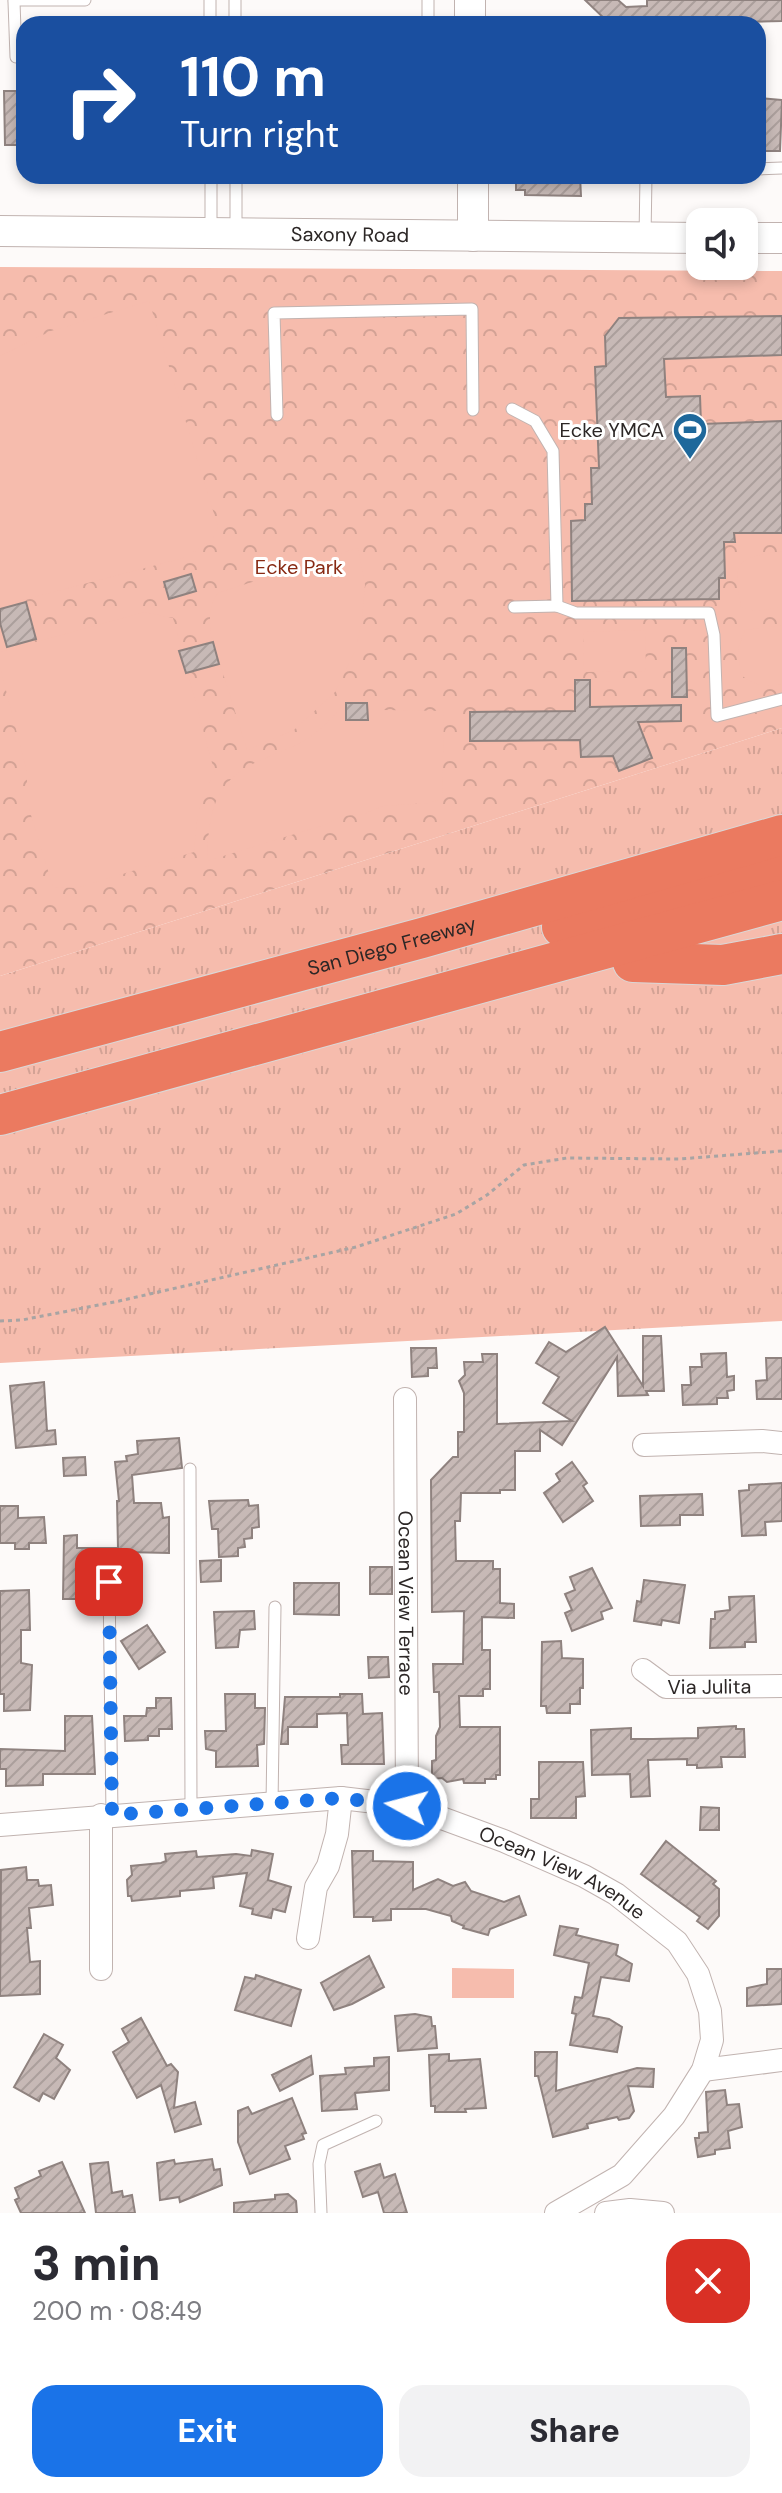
<!DOCTYPE html>
<meta charset="utf-8">
<style>
body{margin:0;font-family:"DM Sans",sans-serif;background:#f2f2f3;color:#2b2b33;height:100vh;display:flex;flex-direction:column;font-size:30px;white-space:nowrap}
*{box-sizing:border-box;margin:0}
p{font-size:26px;color:#7c7c81}
.icon{flex:none;width:44px;height:44px;fill:none;stroke:currentColor;stroke-width:2;stroke-linecap:round;stroke-linejoin:round}
.map{position:relative;height:2213px;overflow:hidden}
.details{display:flex;flex-direction:column;background:#fff;flex:1}
.details>*{flex:none}
.banner{position:absolute;left:16px;top:16px;width:750px;height:168px;border-radius:24px;box-shadow:0 4px 12px #0003;background:#1a4fa0;color:#fff;overflow:hidden}
.tools{position:absolute;left:686px;top:208px;display:grid;gap:16px}
.tools a{display:grid;place-items:center;width:72px;height:72px;border-radius:16px;background:#fff;box-shadow:0 4px 12px #0003;font-size:40px}
.pin{position:absolute;display:grid;place-items:center;width:68px;height:68px;color:#fff;margin:-34px;border-radius:16px;box-shadow:0 4px 12px #0006}
.me{position:absolute;width:88px;margin:-44px;rotate:277deg;stroke-linejoin:round;filter:drop-shadow(0 0 6px #0008)}
.turn{display:flex;align-items:center;gap:28px;height:168px;padding:0 32px;font-size:36px}
.turn .icon{width:104px;height:104px;stroke-width:2.5}
.turn b{display:block;font-size:56px;line-height:68px}
.round{display:grid;place-items:center;flex:none;width:84px;height:84px;border-radius:24px;background:#f2f2f3}
.summary{display:flex;align-items:center;justify-content:space-between;height:136px;padding:0 32px}
h1{font-size:48px;font-weight:800;line-height:60px}
.action{display:flex;gap:16px;margin-top:auto;padding:16px 32px}
.action a{flex:1;height:92px;border-radius:24px;background:#1a73e8;color:#fff;font-size:32px;font-weight:800;line-height:92px;text-align:center}
.action a+a{background:#f2f2f3;color:#2b2b33}
.map>svg:first-child{display:block}
</style>
<div class="map">
<svg width="782" height="2213" viewBox="0 0 782 2213">
<defs>
<pattern id="grass-tufts" width="24" height="20" patternUnits="userSpaceOnUse" patternTransform="scale(2)"><rect width="24" height="20" fill="#f6bcad"/><path d="M3 7l-1-3M5 7V3M7 7l1-3M15 17l-1-3M17 17v-4M19 17l1-3" fill="none" stroke="#d3a295"/></pattern>
<pattern id="park-crowns" width="20" height="18" patternUnits="userSpaceOnUse" patternTransform="scale(2)"><rect width="20" height="18" fill="#f6bcad"/><path d="M2 6a3 3 0 1 1 6 0M12 15a3 3 0 1 1 6 0" fill="none" stroke="#d3a295"/></pattern>
<pattern id="building-hatch" width="6" height="6" patternUnits="userSpaceOnUse" patternTransform="scale(2)"><rect width="6" height="6" fill="#c7b9b6"/><path d="M-1 1l2-2M0 6l6-6M5 7l2-2" fill="none" stroke="#ab9f9c"/></pattern>
</defs>
<rect width="100%" height="100%" fill="#fdfaf9"/>
<polygon fill="url(#grass-tufts)" points="782,728 782,1321 0,1363 0,976"/>
<polygon fill="url(#park-crowns)" points="0,267 782,271 782,728 0,976"/>
<g fill="#f6bcad">
<polygon points="149,301 218,527 213,538 187,557 0,606 0,356 51,331"/>
<path d="M358,548L365,585L362,621L355,651L335,692L294,730L247,750L211,635C209,619 209,606 218,593Z"/>
<path d="M782,551V607L756,611L741,607C733,559 735,559 782,551Z"/>
<path d="M145,612L173,618L215,774C197,797 197,823 194,852L77,888L53,887L27,802V772L0,667V652Z"/>
<path d="M782,625V684C765,687 755,686 741,675L738,649L745,630Z"/>
<polygon points="645,630 646,671 584,672 583,632"/>
<path d="M345,703H380L383,710L444,711L442,799L429,803L383,806L364,814L342,816L324,825L207,861C209,811 213,780 263,759C278,752 295,747 309,738C323,728 334,716 345,703Z"/>
<polygon points="452,1968 514,1969 514,1998 452,1998"/>
</g>
<g fill="url(#building-hatch)" stroke="#8f827f" stroke-width="2">
<polygon points="585,0 618,0 626,7 647,6 647,0 782,0 782,21 737,22 737,24 610,24"/>
<polygon points="4,91 24,91 24,145 5,145"/>
<polygon points="758,98 782,100 780,151 758,151"/>
<polygon points="516,176 580,176 581,196 525,195 525,190 516,190"/>
<polygon points="782,316 782,355 664,359 666,397 700,396 701,424 782,421 782,533 734,533 735,542 724,542 725,578 719,578 719,599 572,601 571,521 585,520 585,504 592,504 591,468 599,468 595,367 606,366 605,336 619,318"/>
<polygon points="191,574 196,591 169,599 164,582"/>
<polygon points="26,602 36,639 7,647 0,623 0,609"/>
<polygon points="213,642 219,664 186,673 179,651"/>
<polygon points="672,648 686,648 687,697 672,697"/>
<polygon points="575,680 590,680 590,707 681,705 681,721 638,722 652,758 619,771 613,756 581,757 580,740 470,741 470,712 575,711"/>
<polygon points="346,703 367,703 368,720 346,720"/>
<polygon points="605,1327 643,1386 643,1336 661,1336 664,1391 646,1391 648,1395 618,1396 617,1357 562,1445 540,1430 540,1451 515,1451 515,1490 500,1490 500,1493 461,1493 460,1521 455,1521 456,1561 493,1561 493,1569 500,1569 500,1603 514,1604 514,1618 482,1617 482,1650 490,1650 490,1689 483,1689 483,1696 459,1696 460,1727 500,1727 500,1775 496,1775 496,1779 485,1779 485,1783 464,1783 463,1779 447,1782 442,1778 432,1779 432,1761 436,1760 436,1736 440,1727 439,1692 434,1692 433,1664 463,1664 464,1611 432,1612 431,1480 453,1457 458,1457 458,1432 464,1432 464,1393 459,1381 465,1375 464,1362 483,1362 482,1354 497,1354 497,1424 572,1421 543,1403 559,1377 536,1363 549,1342 566,1352"/>
<polygon points="411,1348 436,1348 437,1368 428,1368 428,1376 412,1377"/>
<polygon points="726,1353 727,1377 734,1376 734,1390 727,1391 728,1398 717,1398 717,1404 683,1405 682,1385 691,1385 690,1367 702,1367 701,1354"/>
<polygon points="766,1358 782,1358 782,1399 757,1399 756,1381 767,1380"/>
<polygon points="44,1382 47,1431 55,1430 56,1444 16,1448 10,1386"/>
<polygon points="179,1438 182,1468 132,1475 134,1503 161,1503 163,1518 169,1517 169,1553 125,1552 125,1569 90,1569 90,1573 86,1572 86,1599 63,1599 64,1536 77,1535 77,1548 118,1548 117,1501 119,1501 115,1462 127,1461 126,1456 138,1454 137,1441"/>
<polygon points="85,1457 86,1475 64,1476 63,1458"/>
<polygon points="572,1462 587,1483 583,1486 593,1501 563,1522 544,1493 560,1481 556,1474"/>
<polygon points="782,1483 782,1521 765,1522 766,1535 742,1536 739,1491 749,1490 749,1485"/>
<polygon points="702,1494 703,1515 680,1515 680,1525 641,1526 640,1496"/>
<polygon points="248,1500 249,1506 258,1505 259,1527 252,1528 252,1538 244,1539 245,1547 238,1548 238,1556 219,1557 218,1529 212,1529 209,1501"/>
<polygon points="0,1506 18,1506 18,1518 44,1517 46,1543 29,1543 29,1549 15,1549 15,1543 0,1543"/>
<polygon points="221,1560 221,1581 201,1582 200,1561"/>
<rect x="370" y="1567" width="22" height="27"/>
<polygon points="592,1568 612,1608 601,1612 603,1619 572,1631 565,1613 572,1610 565,1594 575,1590 570,1577"/>
<polygon points="644,1580 685,1585 679,1623 662,1620 661,1625 634,1621 637,1601 641,1602"/>
<polygon points="294,1583 339,1583 339,1615 294,1614"/>
<polygon points="29,1590 30,1630 21,1630 21,1663 32,1665 30,1710 4,1711 4,1694 0,1694 0,1591"/>
<polygon points="754,1596 756,1642 745,1642 745,1647 710,1648 711,1619 715,1619 715,1612 730,1610 729,1597"/>
<polygon points="254,1611 255,1629 240,1630 238,1647 216,1648 214,1612"/>
<polygon points="147,1625 165,1652 139,1669 121,1641"/>
<polygon points="561,1641 562,1658 583,1659 583,1688 580,1688 580,1704 570,1704 570,1713 547,1713 546,1706 541,1706 542,1642"/>
<polygon points="368,1657 388,1657 389,1677 369,1678"/>
<polygon points="225,1694 255,1694 255,1708 265,1708 264,1744 257,1745 258,1766 216,1767 216,1751 206,1749 205,1731 226,1731"/>
<polygon points="340,1694 362,1694 363,1714 382,1713 384,1764 342,1764 341,1745 348,1745 347,1713 317,1714 317,1727 288,1727 288,1744 281,1744 285,1697 340,1697"/>
<polygon points="156,1698 171,1698 172,1729 159,1729 159,1736 148,1736 148,1740 125,1741 124,1716 146,1716 147,1708 156,1708"/>
<polygon points="65,1716 92,1716 95,1774 43,1774 43,1785 6,1786 6,1769 0,1769 0,1749 65,1751"/>
<polygon points="736,1726 736,1729 744,1729 745,1757 721,1757 722,1767 697,1768 697,1765 687,1765 687,1759 648,1760 650,1796 631,1797 630,1774 592,1775 591,1730 631,1728 631,1739 653,1739 698,1738 698,1728"/>
<polygon points="539,1762 583,1762 585,1796 576,1797 576,1818 531,1818 531,1799 539,1799"/>
<polygon points="701,1807 719,1808 719,1830 700,1830"/>
<polygon points="666,1841 716,1881 713,1884 719,1889 719,1916 708,1929 697,1921 700,1917 641,1874"/>
<polygon points="252,1850 273,1854 268,1880 291,1887 285,1912 273,1909 271,1918 252,1914 253,1909 240,1906 247,1873 213,1877 214,1888 180,1891 180,1896 132,1901 131,1896 128,1896 127,1880 132,1875 131,1866 161,1863 166,1861 165,1854 196,1851 197,1857 236,1854 251,1856"/>
<polygon points="352,1851 373,1851 373,1861 413,1862 413,1890 438,1879 453,1886 465,1882 471,1891 504,1902 519,1896 526,1915 490,1929 488,1935 463,1928 464,1926 452,1921 451,1916 426,1909 391,1909 391,1920 373,1921 373,1917 354,1917"/>
<polygon points="26,1867 27,1880 38,1880 39,1886 51,1885 53,1905 29,1908 31,1928 27,1928 30,1962 40,1961 40,1994 0,1996 1,1870"/>
<polygon points="560,1926 578,1929 576,1935 618,1945 616,1955 632,1964 629,1981 601,1977 593,2016 609,2019 622,2027 617,2052 570,2045 576,2014 572,2013 575,1997 582,1998 589,1963 554,1955"/>
<polygon points="369,1956 384,1987 352,2004 334,2010 321,1983"/>
<polygon points="767,1969 782,1969 782,2004 747,2006 747,1988 767,1984"/>
<polygon points="256,1975 301,1990 291,2026 235,2010 245,1977 255,1979"/>
<polygon points="415,2014 431,2017 432,2026 435,2026 437,2048 398,2051 395,2016"/>
<polygon points="141,2018 167,2066 171,2064 178,2072 174,2108 195,2102 201,2124 175,2132 161,2085 137,2098 113,2052 129,2042 122,2029"/>
<polygon points="44,2034 63,2045 56,2058 70,2070 54,2099 43,2093 39,2101 14,2087"/>
<polygon points="535,2052 557,2052 556,2091 637,2068 654,2069 653,2087 628,2086 634,2111 629,2118 619,2120 617,2117 587,2124 588,2128 553,2137 538,2076 535,2076"/>
<polygon points="449,2054 449,2061 480,2059 486,2108 465,2109 466,2112 435,2112 435,2106 431,2106 429,2055"/>
<polygon points="311,2056 313,2074 280,2091 272,2075"/>
<polygon points="389,2057 389,2090 355,2093 357,2109 322,2111 320,2076 346,2074 345,2068 374,2066 374,2058"/>
<polygon points="725,2090 727,2105 739,2104 742,2127 728,2131 730,2148 715,2150 715,2154 698,2157 695,2138 699,2138 699,2133 708,2132 706,2092"/>
<polygon points="292,2098 306,2133 302,2134 304,2139 285,2146 290,2159 250,2174 238,2142 238,2111 248,2107 252,2114"/>
<polygon points="212,2159 214,2170 220,2169 222,2185 180,2202 179,2197 160,2200 157,2163 174,2160 175,2164"/>
<polygon points="62,2162 85,2213 21,2213 15,2200 19,2198 15,2188 41,2176 39,2171"/>
<polygon points="108,2162 112,2193 122,2191 123,2197 132,2195 135,2213 96,2213 90,2164"/>
<polygon points="380,2164 384,2178 395,2174 407,2213 384,2213 378,2192 363,2197 355,2172"/>
<polygon points="288,2194 296,2201 297,2213 234,2213 234,2203 275,2199 275,2195"/>
</g>
<g fill="none" stroke-linecap="round" stroke-linejoin="round">
<defs>
<g id="lane">
<polyline points="14,0 85,0"/>
<polyline points="210,0 210,24"/>
<polyline points="235,0 235,24"/>
<polyline points="428,0 428,24"/>
<polyline points="14,2 16,57 24,57"/>
<polyline points="758,169 782,168"/>
<polyline points="236,176 236,233"/>
<polyline points="211,232 211,176"/>
<polyline points="645,237 646,176"/>
<polyline points="512,409 535,421 553,451 557,606 514,607"/>
<polyline points="277,415 274,313 472,309 473,410"/>
<polyline points="557,606 576,613 709,613 714,635 717,716 782,699"/>
<polyline points="190,1469 191,1810"/>
<polyline points="109,1582 112,1815"/>
<polyline points="272,1804 275,1607"/>
<polyline points="321,2213 319,2164 323,2145 376,2121"/>
</g>
<g id="street">
<path id="s1" d="M405,1399L407,1806"/>
<polyline points="644,1445 762,1441 782,1443"/>
<path id="s2" d="M643,1670L666,1687L782,1686"/>
<polyline points="101,1815 101,1969"/>
<path id="s3" d="M0,1825L341,1798L409,1806L504,1841L584,1876L616,1894L677,1942L698,1974L710,2011L712,2040L703,2070L674,2116L622,2175L556,2213"/>
<polyline points="308,1938 316,1887 328,1866 337,1834 341,1798"/>
<polyline points="703,2070 782,2060"/>
<polyline points="606,2213 630,2210 663,2213"/>
</g>
<g id="secondary">
<polyline points="470,0 470,24"/>
<polyline points="473,176 473,236"/>
<path id="s4" d="M0,231L700,238"/>
<polyline points="744,238 782,238"/>
</g>
<g id="highway">
<polyline points="562,927 782,866"/>
<polyline points="633,962 723,965 782,954"/>
<path id="s5" d="M0,1052L422,938L782,835"/>
<polyline points="0,1115 782,900"/>
</g>
</defs>
<use href="#lane" stroke="#c1b3b0" stroke-width="13"/>
<use href="#street" stroke="#c1b3b0" stroke-width="24"/>
<use href="#secondary" stroke="#c1b3b0" stroke-width="32"/>
<use href="#highway" stroke="#d9d8d8" stroke-width="42"/>
<polyline stroke="#a8a4a3" stroke-width="3" stroke-dasharray="4 4" stroke-linecap="butt" points="0,1321 22,1320 119,1301 356,1247 456,1214 487,1195 524,1165 567,1158 679,1159 782,1151"/>
<use href="#lane" stroke="#fff" stroke-width="11"/>
<use href="#street" stroke="#fff" stroke-width="22"/>
<use href="#secondary" stroke="#fff" stroke-width="30"/>
<use href="#highway" stroke="#eb7a60" stroke-width="40"/>
</g>
<g fill="none" stroke-linecap="round" stroke-linejoin="round">
<polyline stroke="#1a73e8" stroke-width="14" stroke-dasharray="0 25.2" points="109,1582 112,1815 341,1798 407,1806"/>
</g>
<defs>
<symbol id="stadium-pin" viewBox="-11 -11 22 30"><path d="M0 17L-7.5 6A9.5 9.5 0 1 1 7.5 6Z" fill="#1e689b" stroke="#fff"/><path d="M0-5a6.5 5 0 1 0 0 10a6.5 5 0 1 0 0-10ZM-3.5-1.8h7v3.6h-7Z" fill="#fff"/></symbol>
</defs>
<g fill-rule="evenodd">
<use href="#stadium-pin" x="670" y="410" width="40" height="54"/>
</g>
<g text-anchor="middle" stroke-width="6" stroke-linejoin="round" paint-order="stroke">
<g font-size="20" fill="#2c2726" stroke="#fff">
<text dy="7" stroke="none"><textPath href="#s4" startOffset="350">Saxony Road</textPath></text>
<text dy="7" stroke="none"><textPath href="#s5" startOffset="406">San Diego Freeway</textPath></text>
<text dy="7" stroke="none"><textPath href="#s1" startOffset="204">Ocean View Terrace</textPath></text>
<text dy="7" stroke="none"><textPath href="#s2" startOffset="72">Via Julita</textPath></text>
<text dy="7" stroke="none"><textPath href="#s3" startOffset="578">Ocean View Avenue</textPath></text>
</g>
<g font-size="20" fill="#2c2726" stroke="#fff" text-anchor="end">
<text x="664" y="437">Ecke YMCA</text>
</g>
<g font-size="20" fill="#872913" stroke="#fff">
<text x="299" y="574">Ecke Park</text>
</g>
</g>
</svg>
<div class="tools">
<a><svg class="icon" aria-label="sound" viewBox="0 0 24 24"><path d="M4 9h4l5-4v14l-5-4H4zM17 9q2 3 0 6"/></svg></a>
</div>
<div class="pin" style="left:109px;top:1582px;background:#d93025"><svg class="icon" aria-label="arrive" viewBox="0 0 24 24"><path d="M6 21V4h12l-3 4 3 4H6"/></svg></div>
<svg class="me" style="left:407px;top:1806px" viewBox="-20 -20 40 40"><circle r="17" fill="#1a73e8" stroke="#fff" stroke-width="3"/><path d="M0-11L8 9 0 5-8 9z" fill="#fff"/></svg>
<div class="banner">
<div class="turn"><svg class="icon" aria-label="right" viewBox="0 0 24 24"><path d="M7 20v-9h11M14 6l5 5-5 5"/></svg><div><b>110 m</b>Turn right</div></div>
</div>
</div>
<section class="details">
<div class="summary"><div><h1>3 min</h1><p>200 m · 08:49</p></div><a class="round" style="background:#d93025;color:#fff"><svg class="icon" aria-label="close" viewBox="0 0 24 24"><path d="M6 6l12 12M18 6L6 18"/></svg></a></div>
<div class="action"><a>Exit</a><a>Share</a></div>
</section>
